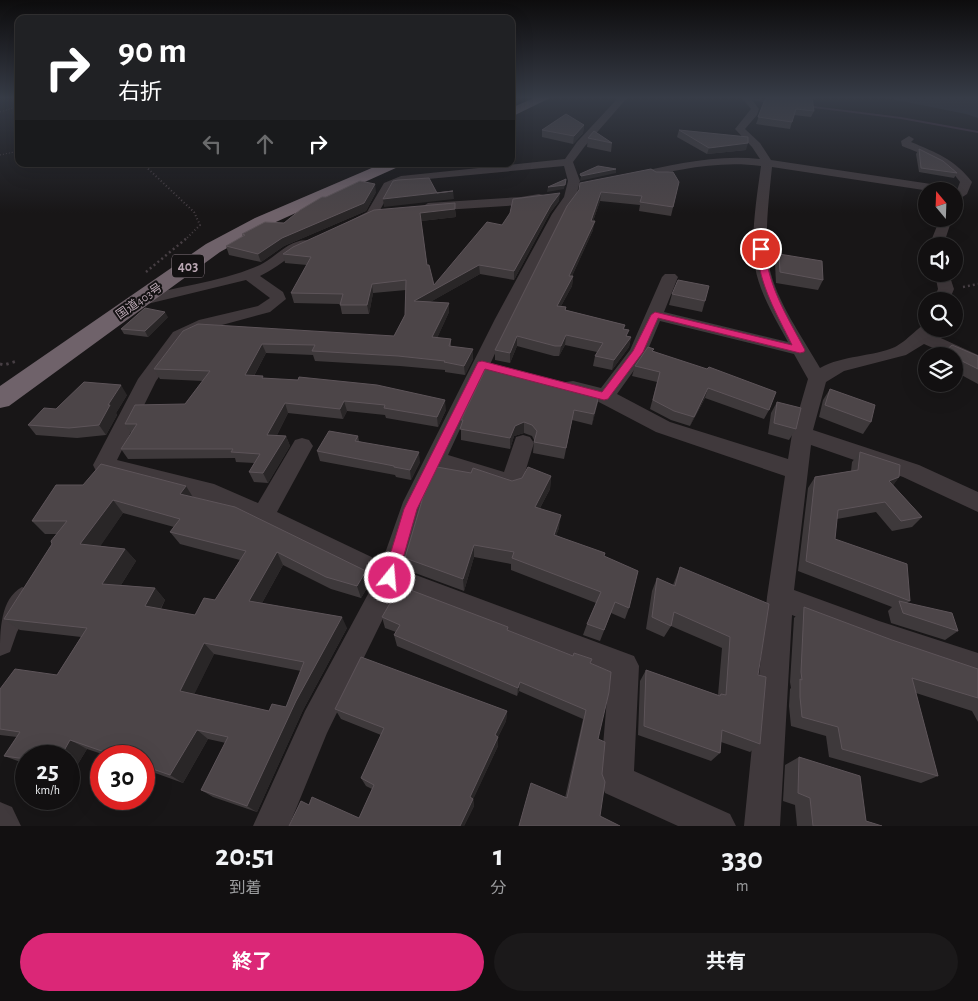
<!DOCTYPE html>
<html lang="ja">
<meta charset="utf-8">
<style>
body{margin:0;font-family:"Alegreya Sans","Noto Sans JP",sans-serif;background:#1b191a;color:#f1f3f6;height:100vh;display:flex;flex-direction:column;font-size:19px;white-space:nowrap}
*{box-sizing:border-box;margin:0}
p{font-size:16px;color:#9c9d9f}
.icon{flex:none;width:28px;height:28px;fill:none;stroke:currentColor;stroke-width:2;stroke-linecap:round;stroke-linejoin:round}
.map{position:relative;height:826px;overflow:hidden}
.sheet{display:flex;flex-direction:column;background:#121011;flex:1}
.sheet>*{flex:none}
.hud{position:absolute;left:15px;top:15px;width:500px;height:152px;border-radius:10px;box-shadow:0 5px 20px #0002,0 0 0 1px #313031;background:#202124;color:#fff;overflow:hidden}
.needle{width:32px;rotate:341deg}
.buttons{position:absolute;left:918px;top:182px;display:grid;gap:10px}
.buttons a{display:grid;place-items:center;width:45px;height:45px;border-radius:50%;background:#121011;box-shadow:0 5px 20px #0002,0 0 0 1px #313031;font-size:25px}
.speed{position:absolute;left:15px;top:745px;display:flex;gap:10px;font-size:25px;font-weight:700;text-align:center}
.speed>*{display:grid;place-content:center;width:65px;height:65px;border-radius:50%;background:#121011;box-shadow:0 5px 20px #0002,0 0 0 1px #313031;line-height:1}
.speed small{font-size:12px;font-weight:400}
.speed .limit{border:8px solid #d22;background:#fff;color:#111}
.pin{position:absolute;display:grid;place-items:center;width:42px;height:42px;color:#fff;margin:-21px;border:2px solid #fff;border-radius:50%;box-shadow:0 1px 5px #0007}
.me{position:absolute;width:55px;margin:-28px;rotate:17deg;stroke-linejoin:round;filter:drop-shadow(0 0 4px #0008)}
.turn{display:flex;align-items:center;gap:18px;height:105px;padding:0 20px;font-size:22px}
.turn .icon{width:65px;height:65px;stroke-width:2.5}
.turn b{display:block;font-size:35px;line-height:42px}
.lanes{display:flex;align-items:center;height:48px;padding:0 20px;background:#0003;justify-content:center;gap:25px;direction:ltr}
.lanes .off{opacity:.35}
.eta{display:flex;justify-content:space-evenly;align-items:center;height:85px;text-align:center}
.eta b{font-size:30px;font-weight:700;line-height:35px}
.primary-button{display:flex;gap:10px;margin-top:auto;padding:10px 20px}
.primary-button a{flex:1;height:58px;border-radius:30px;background:#db2777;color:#fff;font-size:20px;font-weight:700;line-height:58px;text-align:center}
.primary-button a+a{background:#1b191a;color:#f1f3f6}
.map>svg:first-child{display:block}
</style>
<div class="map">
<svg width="978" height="826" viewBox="0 0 978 826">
<rect width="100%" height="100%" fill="#181617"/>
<polygon fill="#262831" points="881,97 978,97 978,118 966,114"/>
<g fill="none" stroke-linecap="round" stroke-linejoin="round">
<g fill="#3e2b3c" fill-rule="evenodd">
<polygon points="752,98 771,101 772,102 771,103 751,100"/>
<polygon points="805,105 901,117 978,131 978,133 901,119 806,107"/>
</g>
<g stroke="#473f44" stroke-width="1" stroke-dasharray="1 2" stroke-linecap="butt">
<polyline points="0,112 19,106"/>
<polyline points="0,155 19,151"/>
</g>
<polyline stroke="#473f44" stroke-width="2" stroke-dasharray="1 2.5" stroke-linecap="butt" points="143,164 194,212 200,225 187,238"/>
<g stroke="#473f44" stroke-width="2.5" stroke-dasharray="2 3" stroke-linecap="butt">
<polyline points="146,272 188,237"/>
<polyline points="963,287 978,284"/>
</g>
<polyline stroke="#473f44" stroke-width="3" stroke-dasharray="2.5 4" stroke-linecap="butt" points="0,364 4,365 17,361"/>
<g fill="#40393c" fill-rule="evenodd">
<path d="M619,97H628L585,146L573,162L580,181L576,197L564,214L511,319L448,455L504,472L516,437L523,435L530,437L534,443L520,489L512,492L441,469L423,509L405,571L634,656L639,666L634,771L730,814L736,826H678L605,793L600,781L609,675L396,592L327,733L289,826H253L305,711L374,583L208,501L96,471L93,465L138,379L173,332L199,320L258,306L270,298L246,280L139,306L133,304L131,301L133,298C175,287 221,282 260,265C275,258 292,236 311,241L313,244C308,250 301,250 295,254C283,261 273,270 260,276L283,292L286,299L270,312L211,328L185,340L156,381L117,460L214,484L258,503L295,440L302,438L309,440L313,446L277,512L382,562L403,502L495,319L552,214L564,197L568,181L564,166L407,181L393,187L376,217L351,228L344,224L367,212L384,183L401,176L565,159L577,142Z"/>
<path d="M741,97H750L759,109L757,115L745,129L760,143L771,160L951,187L957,190L960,182C947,162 924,155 902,146L901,141L909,136L914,139L911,142C935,152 956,160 972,182L967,194L961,198L957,197L954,191H930L772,167C769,198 764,235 769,266C776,301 803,338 820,368C843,355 872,357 895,347C907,341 919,326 926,324V329H935L932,334L978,355V368L924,344L906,355L844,371L826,382L813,430L919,465L978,492V512L903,477L811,445L794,590L879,621L978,653V683L879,649L792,615L780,826H744L767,597L785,476L656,432L595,400L566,392L563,387L566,382L573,381L601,388L630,350L662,277L665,274H675L678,277L664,312L788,342C775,318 760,294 755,267C750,238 757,195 761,166C716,160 674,171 630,180L624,177L630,174C673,165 715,154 760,159L752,147L735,129L751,109ZM660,321L794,354L808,379L792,434L788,459L670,422L617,394L647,352Z"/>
<polygon points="539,194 543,195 545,198 543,201 521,205 428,211 422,207 428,203 521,197"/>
<polygon points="954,217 955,219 950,225 943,246 929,246 939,221 942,219 954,219"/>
<polygon points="935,274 949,274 954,289 949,301 933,301 938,289"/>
<path d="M22,587L32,591L35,600L17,632L10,652L0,656C0,631 0,599 22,587Z"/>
<polygon points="0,802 12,807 21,826 0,826"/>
</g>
<g fill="#6f626a" fill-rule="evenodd">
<polygon points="536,97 552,97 511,117 511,108"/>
<polygon points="381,164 400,164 398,167 267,226 220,252 9,406 0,408 0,386 206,244 255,218"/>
</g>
</g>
<g fill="#3e393b" fill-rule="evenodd">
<polygon points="766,97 814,111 811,117 794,115 790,129 756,124"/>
<polygon points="584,125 583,133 573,144 542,137 542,130"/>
<polygon points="679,130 746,150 707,154 677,137"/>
<polygon points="588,138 612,143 611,152 587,147"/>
<polygon points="919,149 957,173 954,178 919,172 916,154"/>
<polygon points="656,172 679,182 671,216 639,211 640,205 600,201 593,221 593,230 572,276 573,276 572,286 561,306 566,307 566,310 625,325 624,329 627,336 631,337 629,347 612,370 593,366 595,356 597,352 565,345 559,356 554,356 517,346 510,363 495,360 495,350 579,190"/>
<polygon points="376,192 366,211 284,246 261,262 229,255 226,246 243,237 242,234 284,223 326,197"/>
<polygon points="559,201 550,213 514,280 480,274 430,302 449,303 449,312 437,338 451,339 451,346 473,359 465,375 445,372 445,370 400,366 315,361 313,355 266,353 254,376 263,378 446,410 438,427 386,418 385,415 347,411 343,419 288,413 277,435 286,436 290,446 268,483 254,482 249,472 254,463 236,462 235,458 128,459 121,449 131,433 125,424 185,404 203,381 160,379 154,369 183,331 394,336 405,315 406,290 373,293 369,314 342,314 340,304 294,303 291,293 307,265 285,263 283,254 455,209 456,217 421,221 427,265 434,285 502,225"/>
<polygon points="779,254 823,280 818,290 776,283 775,264"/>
<polygon points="672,294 705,301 702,312 669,305"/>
<polygon points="168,317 148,337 124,334 121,329"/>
<polygon points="653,351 769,410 764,419 705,398 690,426 671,420 650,409 657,382 632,376 635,366"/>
<polygon points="944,352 978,356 978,384 954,371 954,356 941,356"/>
<polygon points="830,389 871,422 863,434 819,417 823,400"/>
<polygon points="600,392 592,425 572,420 564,459 533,453 534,440 532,436 524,433 514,436 510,449 461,440 461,420"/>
<polygon points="127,395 116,413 117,415 106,435 77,438 36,435 28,425 56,409"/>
<polygon points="777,402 796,429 789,440 768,434 771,413"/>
<polygon points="358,436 359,441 420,462 411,480 396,477 395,475 320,461 317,451"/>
<polygon points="860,452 899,477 893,485 922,517 912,527 892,531 876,512 837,519 835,539 910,601 907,603 958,631 945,640 891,623 888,611 892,607 798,571 808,488 815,477 851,471 852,462"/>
<polygon points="471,473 512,481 551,476 550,489 540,508 559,528 556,535 604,556 629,608 625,619 611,613 600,641 583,635 587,624 596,603 511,570 511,564 474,557 464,591 407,570 405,558"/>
<path d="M56,485L186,486L193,497L370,583L361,598L331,589L283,565L262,603L347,628L303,710L257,812L213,797L201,790L226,743L208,739L183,783L144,769V756H108L87,749L73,772L69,771V756H26V764L4,756L17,737L0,735V689L57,675L81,637L20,630L4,619L52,544L57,534H45L32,521ZM123,513L174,527L170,532L180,544L240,560L215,600L195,615L161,609L165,600L155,588L121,585L136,561L125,549L100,546ZM214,654L301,671L286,707L269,711L194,694Z"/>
<polygon points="680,567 758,675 760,744 750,752 721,742 720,753 711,761 638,735 640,681 646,670 718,695 722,648 671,626 664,637 646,629 652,591 657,578 673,585"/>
<polygon points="804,607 892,640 978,669 978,722 972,711 916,693 938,776 921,783 829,757 826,736 791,726 789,706 790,689 791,688 790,682 794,618"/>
<polygon points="382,617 508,627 508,631 590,663 598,739 602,774 605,782 519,826 565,798 583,719 519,691 517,696 397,646 394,635 396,632 385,628"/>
<polygon points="335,709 507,711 506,721 498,737 498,746 473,799 474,806 464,826 289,826 309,805 359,818 372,789 366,786 361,778 381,735 341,719"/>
<polygon points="799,757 866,821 882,826 797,826 795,805 783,801 785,765"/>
</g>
<g fill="#292627">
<polygon points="584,125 583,133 573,144 574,136"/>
<polygon points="748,143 746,150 707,154 709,148"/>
<polygon points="616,169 616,173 580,181 581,176"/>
<polygon points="566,179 564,189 547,192 548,187"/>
<polygon points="375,184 376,192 366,211 284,246 261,262 258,254 282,238"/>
<polygon points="453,191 454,199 384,207 383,199"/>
<polygon points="601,192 600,201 590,230 591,221"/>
<polygon points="560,193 559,201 550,213 514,280 514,271 551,205"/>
<polygon points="455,209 456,217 421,221 420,213"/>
<polygon points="595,221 593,230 568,285 569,276"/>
<polygon points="479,265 480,274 416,310 414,301"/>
<polygon points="573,276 572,286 556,315 557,306"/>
<polygon points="372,284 373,293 369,314 367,305"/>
<polygon points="449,303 449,312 433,347 432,337"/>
<polygon points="165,312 168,317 148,337 145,331"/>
<polygon points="566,335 565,345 559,356 561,346"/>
<polygon points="517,336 517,346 510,363 510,353"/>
<polygon points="631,337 629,347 612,370 614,360"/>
<polygon points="262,344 266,353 249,385 245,375"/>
<polygon points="473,349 473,359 465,375 464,366"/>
<polygon points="121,385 127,395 116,413 117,415 106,435 99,425 108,405"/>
<polygon points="708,388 705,398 690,426 694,417"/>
<polygon points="600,392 598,403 592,425 594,414"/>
<polygon points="445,400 446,410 438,427 437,417"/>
<polygon points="344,401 347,411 343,419 340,409"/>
<polygon points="285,403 288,413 272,445 267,435"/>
<polygon points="524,422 524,433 514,436 510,449 510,438 515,426"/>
<polygon points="286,436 290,446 268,483 263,473"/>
<polygon points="419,452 420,462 411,480 410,470"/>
<polygon points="551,476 550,489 534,519 535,507"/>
<polygon points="899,477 891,488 889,481"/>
<polygon points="186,486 194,499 180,494"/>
<polygon points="113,500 123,513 93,557 80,544"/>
<polygon points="561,515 559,528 552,547 554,535"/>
<polygon points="474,545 474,557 464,591 463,579"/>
<polygon points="125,549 136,561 114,596 102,584"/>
<polygon points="277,552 283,565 257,612 249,601"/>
<polygon points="366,571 370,583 361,598 357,586"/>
<polygon points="155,588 165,600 156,617 145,606"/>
<polygon points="342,617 347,628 303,710 257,812 247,806 296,701"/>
<polygon points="204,643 214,654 191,701 180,691"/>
<polygon points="520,682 519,691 517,696 518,688"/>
<polygon points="507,711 506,721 498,737 498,746 471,804 470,797 495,735"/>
<polygon points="197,730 208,739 183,783 170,775"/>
<polygon points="70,740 87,749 73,772 69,770 69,756 61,756"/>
<polygon points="473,799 474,806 464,826 460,826"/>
</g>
<g fill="#4c4548" stroke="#5d5459" fill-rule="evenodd">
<polygon points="766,97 812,97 814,111 796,109 792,122 758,117"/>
<polygon points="566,114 584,125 574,136 542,130"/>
<polygon points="679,130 748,137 748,143 709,148"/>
<polygon points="594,131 612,143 588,138"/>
<polygon points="919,149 943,161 957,173 921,168"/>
<polygon points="598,166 616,169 581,176 580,174"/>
<polygon points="651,169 656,172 673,172 679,182 673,207 640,202 642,196 601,192 591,221 595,221 569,276 573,276 557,306 566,307 565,310 625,325 623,329 629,330 626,336 631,337 614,360 595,356 603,343 566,335 561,346 555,346 517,336 510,353 495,350 567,206 579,190 580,183"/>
<polygon points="429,178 437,193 453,191 383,199 393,181 398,180"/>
<polygon points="566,179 565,185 548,187"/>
<polygon points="360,181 375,184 364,203 282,238 258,254 226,246 245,235 242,234 265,222 284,223 300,210 322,197 326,197"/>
<polygon points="560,193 551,205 514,271 479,265 414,301 449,303 432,337 451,339 449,346 473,349 464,366 444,362 445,361 398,356 312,351 315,345 262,344 245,375 263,376 262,378 298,380 299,377 377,385 445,400 437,417 384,408 385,405 344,401 340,409 285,403 267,435 286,436 263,473 249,472 260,454 231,452 233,449 121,449 137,424 125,424 135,405 185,404 210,371 154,369 183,331 198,324 394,336 405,315 406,280 372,284 367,305 340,305 343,294 291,293 311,257 283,254 293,247 374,210 455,203 455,209 420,213 427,265 429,265 434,285 487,222 502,225 510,213 513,199"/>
<polygon points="779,254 822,261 823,280 780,272"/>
<polygon points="678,280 709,286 705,301 672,294"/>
<polygon points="145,308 165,312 145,331 121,329"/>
<polygon points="952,345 978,356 978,369 944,352"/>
<polygon points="648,347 654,349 652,351 707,369 709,367 776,392 769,410 708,388 694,417 674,411 653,400 660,372 635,366"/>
<polygon points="488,364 600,392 594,414 574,410 566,448 534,442 537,431 532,425 524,422 515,426 510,438 460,429 463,420 461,420"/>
<polygon points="84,382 121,385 108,405 110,405 99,425 69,428 28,425 44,408 56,409"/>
<polygon points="830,389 875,405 871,422 825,405"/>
<polygon points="777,402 801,408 796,429 774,423"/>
<polygon points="329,431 358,436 355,441 419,452 410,470 394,467 394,466 317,451"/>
<polygon points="860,452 900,465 899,477 889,481 922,517 901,521 885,502 838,510 835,539 907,564 910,601 806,561 815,477 858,470"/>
<path d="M101,464L186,486L180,494L235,507L366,571L357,586L326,577L277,552L249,601L342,617L296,701L247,806L201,790L228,737L197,730L170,775L144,766V756H116L70,740L61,756H26V759L4,756L20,732L0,729V689L15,669L57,675L87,628L4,619L52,544L51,541L67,521H32L56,485H83ZM113,500L180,519L170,532L246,551L215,600L204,598L195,615L145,606L155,588L102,584L125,549L80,544ZM204,643L304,662L286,707L272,704L269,711L180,691Z"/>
<polygon points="437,467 471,473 473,468 512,481 522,478 528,467 551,476 535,507 561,515 554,535 605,553 604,556 638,571 629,608 615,602 604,630 587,624 601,592 512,558 514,552 474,545 463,579 405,558 423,497"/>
<polygon points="680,567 769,604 758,675 766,677 760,744 722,730 720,753 644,726 646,670 720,696 721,694 726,695 730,637 674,612 671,626 652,617 657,578 675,586"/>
<polygon points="400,586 508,627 507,630 573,656 574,653 592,659 590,663 611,672 609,692 598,739 605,742 602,774 605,782 600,816 620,826 519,826 531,783 567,798 586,710 520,682 518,688 394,635 400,625 382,617"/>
<polygon points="899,601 952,613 958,631 903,613"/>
<polygon points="804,607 892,640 978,669 978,698 912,678 938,776 842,749 838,727 802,717 800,697 800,679 802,680 801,672"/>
<polygon points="361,657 507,711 495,735 498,737 470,797 473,799 460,826 289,826 301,801 309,805 312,797 359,818 374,785 361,778 384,728 335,709"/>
<polygon points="799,757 860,776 866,821 882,826 813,826 810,798 798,793"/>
</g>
<linearGradient id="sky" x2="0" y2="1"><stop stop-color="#0d0c0d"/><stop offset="0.46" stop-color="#373c47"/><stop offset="1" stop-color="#373c47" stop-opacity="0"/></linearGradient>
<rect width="978" height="213" fill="url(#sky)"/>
<path fill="#db2777" stroke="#8e194d" d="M761,247L765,249C768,287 788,318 805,350L804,352L800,353L658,318L643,352L608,399L604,400L485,369L417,509L396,583L390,585L385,583L383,578L404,509L478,362L482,361L602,392L633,351L651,315L655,312L792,345C777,314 759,285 757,249Z"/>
<g text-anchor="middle" stroke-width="4" stroke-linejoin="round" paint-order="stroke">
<g font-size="12" fill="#baa7b3" stroke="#131112">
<text transform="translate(139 301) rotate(-35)" y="4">国道403号</text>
</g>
<rect fill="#131112" stroke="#887a83" stroke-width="1" x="172" y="254.5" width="32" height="23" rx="4"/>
<g font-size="14" font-weight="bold" fill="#baa7b3">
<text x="188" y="271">403</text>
</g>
</g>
</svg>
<div class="buttons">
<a><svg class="needle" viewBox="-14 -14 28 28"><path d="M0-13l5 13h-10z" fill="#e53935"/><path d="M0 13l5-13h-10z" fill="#9c9d9f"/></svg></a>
<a><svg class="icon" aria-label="sound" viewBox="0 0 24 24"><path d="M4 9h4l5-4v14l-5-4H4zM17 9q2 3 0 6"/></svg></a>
<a><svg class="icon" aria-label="search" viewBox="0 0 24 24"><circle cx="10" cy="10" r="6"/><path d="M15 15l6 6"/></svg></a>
<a><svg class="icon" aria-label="layers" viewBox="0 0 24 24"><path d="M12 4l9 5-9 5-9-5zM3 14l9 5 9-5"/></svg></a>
</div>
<div class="speed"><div>25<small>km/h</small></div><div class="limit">30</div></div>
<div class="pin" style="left:761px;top:249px;background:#d93025"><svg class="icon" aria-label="arrive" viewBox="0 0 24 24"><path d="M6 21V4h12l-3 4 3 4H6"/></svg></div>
<svg class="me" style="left:390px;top:578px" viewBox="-20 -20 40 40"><circle r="17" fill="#db2777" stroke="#fff" stroke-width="3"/><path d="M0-11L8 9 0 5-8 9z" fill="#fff"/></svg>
<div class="hud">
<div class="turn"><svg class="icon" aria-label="right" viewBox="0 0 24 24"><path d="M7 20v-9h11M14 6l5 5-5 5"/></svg><div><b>90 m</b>右折</div></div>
<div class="lanes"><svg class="icon off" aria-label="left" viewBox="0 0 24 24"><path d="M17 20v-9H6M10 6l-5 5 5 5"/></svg><svg class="icon off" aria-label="ahead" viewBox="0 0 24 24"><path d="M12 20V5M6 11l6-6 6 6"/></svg><svg class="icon" aria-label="right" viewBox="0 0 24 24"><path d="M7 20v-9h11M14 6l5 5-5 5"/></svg></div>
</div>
</div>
<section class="sheet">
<div class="eta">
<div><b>20:51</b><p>到着</p></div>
<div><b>1</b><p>分</p></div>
<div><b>330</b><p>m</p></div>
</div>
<div class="primary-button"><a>終了</a><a>共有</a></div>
</section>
